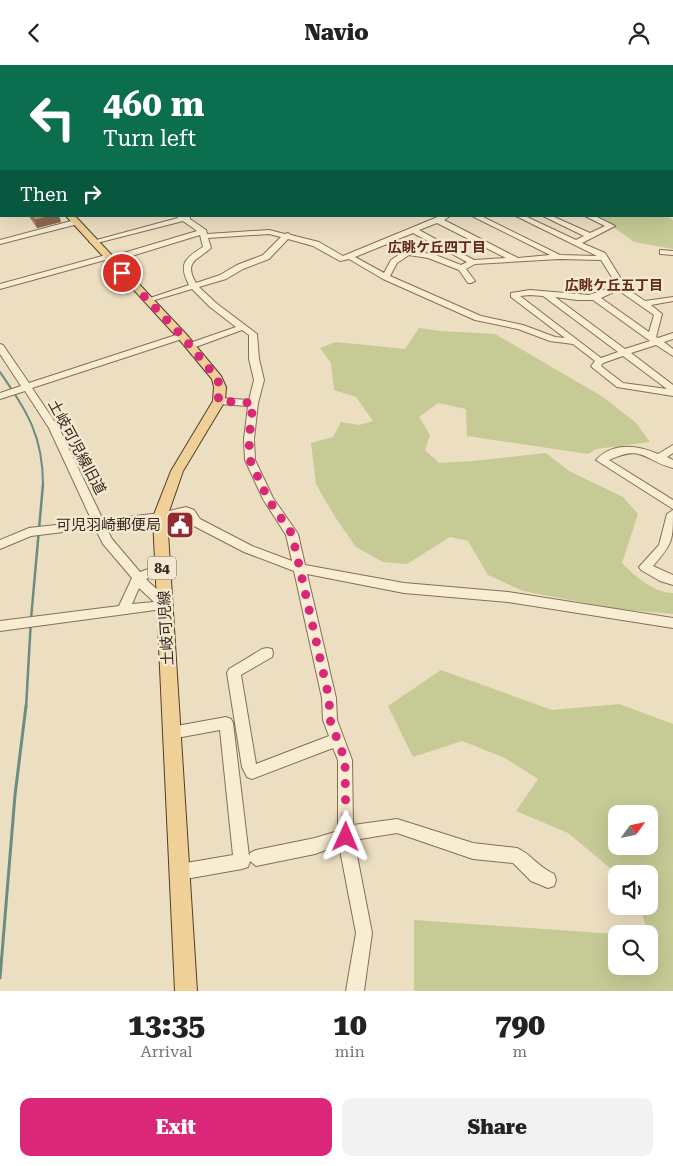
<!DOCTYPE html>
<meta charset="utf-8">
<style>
body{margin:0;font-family:"Roboto Serif","Noto Sans JP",serif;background:#f2f2f2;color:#222;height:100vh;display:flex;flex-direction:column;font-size:19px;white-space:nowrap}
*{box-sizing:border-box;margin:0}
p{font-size:16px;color:#767676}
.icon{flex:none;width:28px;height:28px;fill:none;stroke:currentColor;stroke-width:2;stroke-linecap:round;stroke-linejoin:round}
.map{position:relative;height:926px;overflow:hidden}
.panel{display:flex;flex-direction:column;background:#fff;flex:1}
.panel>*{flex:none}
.hud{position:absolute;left:0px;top:0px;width:674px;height:152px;box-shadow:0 5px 20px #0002;background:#0b6e4f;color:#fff;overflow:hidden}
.needle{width:32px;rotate:57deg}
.buttons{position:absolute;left:608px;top:740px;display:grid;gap:10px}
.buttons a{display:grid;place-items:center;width:50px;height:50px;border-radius:10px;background:#fff;box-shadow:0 5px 20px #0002;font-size:25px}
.pin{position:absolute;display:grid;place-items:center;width:42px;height:42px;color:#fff;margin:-21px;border:2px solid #fff;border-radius:50%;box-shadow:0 1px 5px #0007}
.me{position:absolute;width:55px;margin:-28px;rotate:1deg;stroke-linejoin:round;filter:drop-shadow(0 0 4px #0008)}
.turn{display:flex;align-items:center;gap:18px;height:105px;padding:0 20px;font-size:22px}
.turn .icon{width:65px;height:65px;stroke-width:2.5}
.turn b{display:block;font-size:35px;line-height:42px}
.then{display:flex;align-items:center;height:48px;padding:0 20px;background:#0003;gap:10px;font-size:19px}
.eta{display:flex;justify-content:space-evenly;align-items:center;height:85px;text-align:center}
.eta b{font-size:30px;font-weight:800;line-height:35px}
.button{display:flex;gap:10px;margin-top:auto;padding:10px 20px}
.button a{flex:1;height:58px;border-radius:10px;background:#db2777;color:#fff;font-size:20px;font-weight:800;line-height:58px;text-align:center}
.button a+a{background:#f2f2f2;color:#222}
header{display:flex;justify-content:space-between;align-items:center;height:65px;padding:0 20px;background:#fff;font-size:22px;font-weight:800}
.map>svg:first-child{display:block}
</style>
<header><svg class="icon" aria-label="back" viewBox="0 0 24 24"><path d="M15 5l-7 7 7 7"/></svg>Navio<svg class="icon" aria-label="person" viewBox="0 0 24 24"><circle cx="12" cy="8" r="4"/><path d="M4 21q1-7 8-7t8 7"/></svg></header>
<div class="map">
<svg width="673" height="926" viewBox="0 0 673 926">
<rect width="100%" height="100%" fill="#ecdec0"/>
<g fill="#c6ca95" fill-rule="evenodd">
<polygon points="598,151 667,151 673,155 673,184 634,177"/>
<path d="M419,263L440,266L495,269L603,332L636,358L650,377L596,384L588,389L467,371L466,344L438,338L419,352L430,370L425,385L439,398L473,396L546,388L569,406L623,432L638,449L622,498C635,511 654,528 673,528V549L618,544L523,526L488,510L468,476L450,472L407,499L383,497L356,482L335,452L316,419L311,378L333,372L341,357L359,360L373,356L356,332L334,325L331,298L320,283L336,277L405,284Z"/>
<path d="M441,605L552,645L619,639L673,659V926H414V855L616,869V901H649V869L639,841H649V809H617L568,768L516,746L538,714L505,693L462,676L413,692L388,641ZM616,749H649V781H616Z"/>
</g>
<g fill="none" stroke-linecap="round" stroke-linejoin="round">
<path stroke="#6b8c83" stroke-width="2" d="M0,307C27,347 43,370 43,420"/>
<polyline stroke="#6b8c83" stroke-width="2.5" points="26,643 31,554 43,419"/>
<polyline stroke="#6b8c83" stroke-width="3" points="0,913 15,730 26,641"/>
<defs>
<g id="minor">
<polygon points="456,0 463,0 464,1 457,1"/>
<polygon points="531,0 540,0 541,1 533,1"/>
<polygon points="573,0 580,0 581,1 574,1"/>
<polygon points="609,0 620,0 621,1 611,1"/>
<rect x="0" y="10" width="1" height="4"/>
<rect x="672" y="10" width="1" height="4"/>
<rect x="0" y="25" width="1" height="4"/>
<rect x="672" y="39" width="1" height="4"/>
<rect x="0" y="62" width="1" height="4"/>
<rect x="672" y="67" width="1" height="4"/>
<rect x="672" y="105" width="1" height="4"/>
<path d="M177,151H190V154L206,165L207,169L269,165L285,169L288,168L291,170L319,177L343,191L440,151H450L444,155L518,193L550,190L472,151H481L560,190L597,191L516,151H525L576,175L584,171L543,151H552L590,168L605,161L585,151H595L615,161L582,178L605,188L623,217V221L645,236L673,232V236L651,240L662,249L656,272L658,273L673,268V274L664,277L673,284V291L656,280L631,288L673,320V331L617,322L593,303L591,301L595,296L573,279L550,276L518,264L475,255L383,214L349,194L340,196L313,181L288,174L269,194L243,204L226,214L199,222L216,238L257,269L259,294L264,315L258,338L254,374L255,395L273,433L298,469L305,500L404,518L508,527L673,553V563L508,537L404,528L307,509L336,633L337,655L352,695L353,760L397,754L473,778L517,783C531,789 538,802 554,809L556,815L554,821L548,823L531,816L513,798L473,794L397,768L354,775L372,868L364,926H346L356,868L339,780L315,789L256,801L250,796L248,802L242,804L180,815L174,813L172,807L174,801L180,799L233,790L220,665L171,674L166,672L164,668L166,664L171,662L226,652L231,654L233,658L249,791L250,788L256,785L315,773L338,766V695L333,683L252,714L247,712L242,702L227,608L229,604L262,584L267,583L272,584L273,588L272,592L241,610L256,699L329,671L323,655L322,633L294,506L244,487L192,460L185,450L160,456L106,462L112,474L140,507L151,503L158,497H166L168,500C163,508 155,511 146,514C154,523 166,530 172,540L170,543L0,566V556L119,541L132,513L103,479L95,463L31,471L0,484V475L29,463L92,456L49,363L25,326L0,334V328L21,321L0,289V279L3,280L29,318L179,269H185V273L32,323L59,363L103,455L160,448L186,442L194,445L200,454L252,481L292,496L286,470L263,434L245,395L244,374L248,341L219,339L214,336L219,333L249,335L254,315L249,294V270L242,265L193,283H187V279L236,262L210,242L192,224L148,237L144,235L189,220C178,199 185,193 203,182L200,170L112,197H106L105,195L0,224V219L106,190L110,192L197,166L183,156L93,179L89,177L178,153ZM437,158L506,193L474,195L419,165ZM413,168L467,197L461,200L433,189L411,186L393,176ZM269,169L281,172L263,190L237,200L220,210L196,218C183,196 198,195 211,183L208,173ZM387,179L403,187L391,195L384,208L355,192ZM409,190L428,193L459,205L468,218H471L475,216L466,204L475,199L559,194L601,195L615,217V221L589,230L530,225L511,228V232L565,273L555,272L523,260L481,251L390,211L397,198ZM618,225L654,250L649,267L601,233ZM530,230L543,231L618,287L601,293L520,231ZM555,232L577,235H593L650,276L625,284ZM623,291L667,324L623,318L601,301L603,298ZM139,523L154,537L132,539Z"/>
<polygon points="75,155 78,155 78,159 0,179 0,175"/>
<polygon points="660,185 673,186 673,190 660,189"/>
<path d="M673,380V388L667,392L673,395V403C643,395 643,379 609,395L673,435V444L596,395C613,377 637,380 658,389Z"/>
<path d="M673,445C673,476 673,478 653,501L673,510V520L660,516L641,505L639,502L659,480L667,449Z"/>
</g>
<g id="major">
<polygon points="283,0 291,0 292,1 284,1"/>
<rect x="0" y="2" width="1" height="4"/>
<rect x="0" y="72" width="1" height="6"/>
<rect x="672" y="111" width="1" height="4"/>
<polygon points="66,151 75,151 186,269 221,311 226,322 225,336 183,406 167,452 197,926 175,926 153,452 171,406 213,336 214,322 212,314 178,273"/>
</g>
</defs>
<use href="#minor" stroke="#856f59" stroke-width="2"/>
<use href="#major" stroke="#533d2d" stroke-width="2"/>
<use href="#minor" fill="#f8ecd3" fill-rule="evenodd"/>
<use href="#major" fill="#efd198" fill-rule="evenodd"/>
<polyline stroke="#35281d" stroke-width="1" stroke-dasharray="4.5 4.5" stroke-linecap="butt" points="513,0 515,1"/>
</g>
<polygon fill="#ae8266" points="29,151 59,151 61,157 37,163 30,153"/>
<g fill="#8d6a53">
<polygon points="1,109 1,119 0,120 0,110"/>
<polygon points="51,151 59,151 61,157 37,163 35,155"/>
<polygon points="189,456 190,462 172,465 171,460"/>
</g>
<g fill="#ca9777" stroke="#8d6a53">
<polygon points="0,97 1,97 1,109 0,110"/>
<polygon points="32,151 51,151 35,155"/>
<polygon points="186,450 189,456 171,460 170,453"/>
</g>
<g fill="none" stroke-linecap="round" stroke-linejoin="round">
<polyline stroke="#db2777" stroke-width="9" stroke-dasharray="0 16.2" points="122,208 182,271 217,313 220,322 218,336 253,338 249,374 250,395 268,434 292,469 329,633 330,655 345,695 346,772"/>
</g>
<defs>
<symbol id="civic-square" viewBox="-11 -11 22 22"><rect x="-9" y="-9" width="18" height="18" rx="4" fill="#922a2f" stroke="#f4e8d0"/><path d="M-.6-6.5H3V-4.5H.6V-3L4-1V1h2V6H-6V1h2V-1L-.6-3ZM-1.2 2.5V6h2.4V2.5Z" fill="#fff"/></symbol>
</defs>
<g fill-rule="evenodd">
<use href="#civic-square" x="164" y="444" width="32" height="32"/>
</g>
<g text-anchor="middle" stroke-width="5" stroke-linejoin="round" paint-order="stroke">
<g font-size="14" font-weight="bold" fill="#61291d" stroke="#f4e8d0">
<text x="437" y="187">広眺ケ丘四丁目</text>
<text x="614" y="225">広眺ケ丘五丁目</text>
</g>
<rect fill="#f4e8d0" stroke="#6e6253" stroke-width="1" x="148" y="491.5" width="28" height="23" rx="4"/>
<g font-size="14" font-weight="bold" fill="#35281d">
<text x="162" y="508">84</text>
</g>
<g font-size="15" fill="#35281d" stroke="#f4e8d0">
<text transform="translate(77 382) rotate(62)" y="5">土岐可児線旧道</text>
<text transform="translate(166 563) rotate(-93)" y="5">土岐可児線</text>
</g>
<g font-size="15" fill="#35281d" stroke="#f4e8d0" text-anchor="end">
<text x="161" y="465">可児羽崎郵便局</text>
</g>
</g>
</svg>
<div class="buttons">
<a><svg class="needle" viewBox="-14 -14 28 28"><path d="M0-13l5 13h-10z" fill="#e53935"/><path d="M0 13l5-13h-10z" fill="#767676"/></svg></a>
<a><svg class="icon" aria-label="sound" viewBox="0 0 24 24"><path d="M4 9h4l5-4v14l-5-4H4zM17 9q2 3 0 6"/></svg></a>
<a><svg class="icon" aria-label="search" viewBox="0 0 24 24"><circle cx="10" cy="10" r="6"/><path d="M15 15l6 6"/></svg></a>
</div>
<div class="pin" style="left:122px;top:208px;background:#d93025"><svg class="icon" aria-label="arrive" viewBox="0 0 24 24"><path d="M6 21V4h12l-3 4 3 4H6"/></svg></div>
<svg class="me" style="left:346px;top:772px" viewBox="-20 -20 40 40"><path d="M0-17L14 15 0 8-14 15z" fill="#db2777" stroke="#fff" stroke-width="4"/></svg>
<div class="hud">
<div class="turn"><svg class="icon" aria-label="left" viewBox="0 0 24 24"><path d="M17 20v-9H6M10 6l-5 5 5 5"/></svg><div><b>460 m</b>Turn left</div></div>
<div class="then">Then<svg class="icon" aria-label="right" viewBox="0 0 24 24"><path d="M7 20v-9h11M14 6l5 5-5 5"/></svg></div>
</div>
</div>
<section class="panel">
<div class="eta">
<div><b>13:35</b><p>Arrival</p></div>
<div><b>10</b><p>min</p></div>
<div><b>790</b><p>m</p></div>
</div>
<div class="button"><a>Exit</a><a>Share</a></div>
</section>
